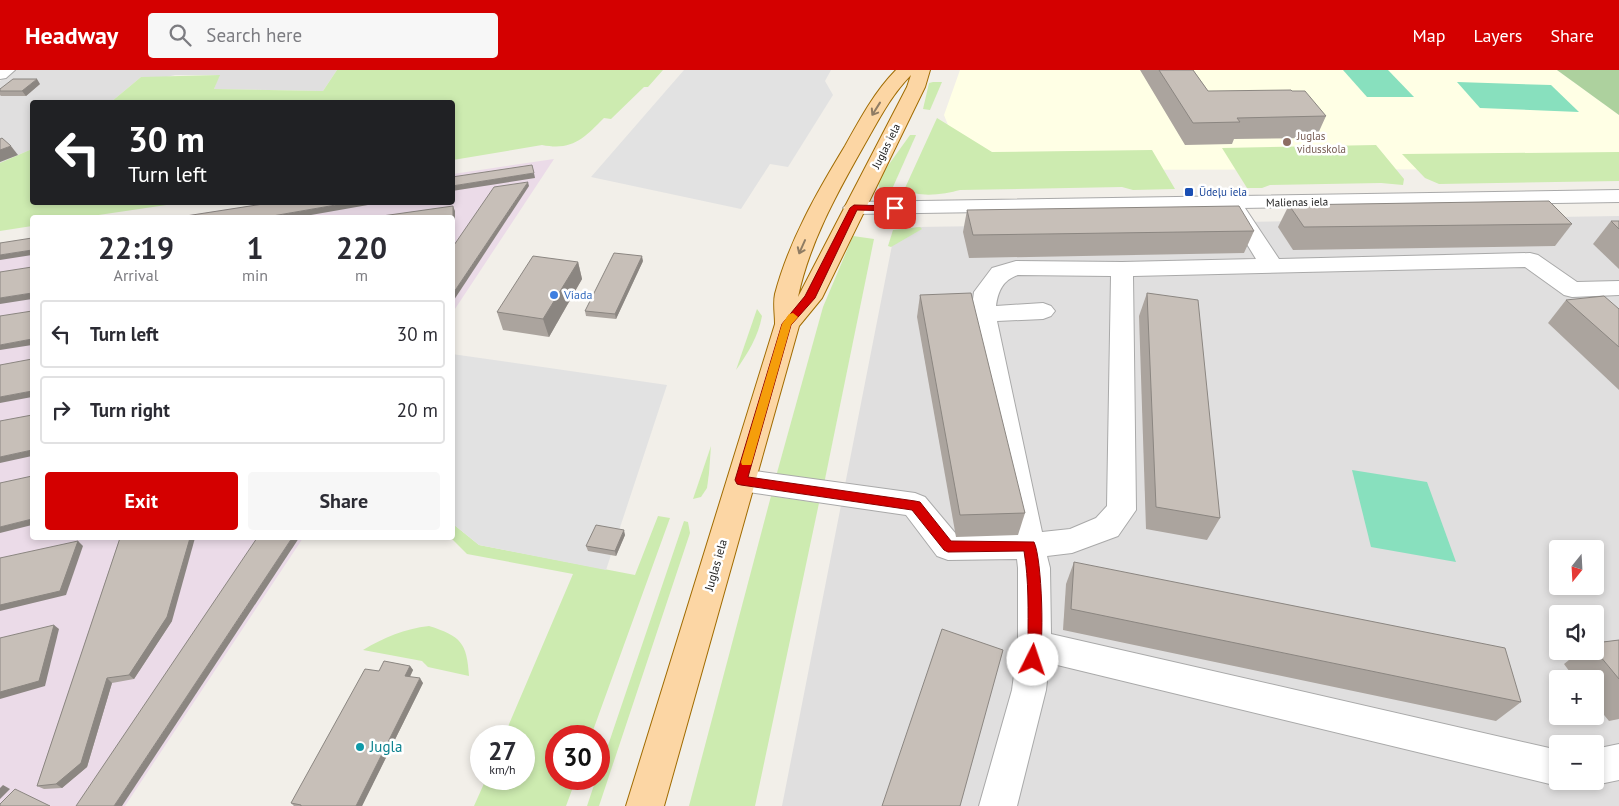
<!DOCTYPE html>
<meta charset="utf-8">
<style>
body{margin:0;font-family:"PT Sans",sans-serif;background:#f7f7f7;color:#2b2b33;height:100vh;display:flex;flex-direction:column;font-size:19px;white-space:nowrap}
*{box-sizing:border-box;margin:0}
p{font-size:16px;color:#7c7c81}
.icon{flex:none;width:28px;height:28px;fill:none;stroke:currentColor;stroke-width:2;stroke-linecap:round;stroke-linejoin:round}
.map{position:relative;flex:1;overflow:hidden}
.drawer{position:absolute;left:30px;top:145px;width:425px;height:325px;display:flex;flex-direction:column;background:#fff;border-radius:5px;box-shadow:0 2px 8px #0003}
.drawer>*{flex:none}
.top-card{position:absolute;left:30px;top:30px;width:425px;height:105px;border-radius:5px;box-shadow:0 2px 8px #0003;background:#202124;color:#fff;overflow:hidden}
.needle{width:32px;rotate:198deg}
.controls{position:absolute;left:1549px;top:470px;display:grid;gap:10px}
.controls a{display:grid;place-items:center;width:55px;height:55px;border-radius:5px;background:#fff;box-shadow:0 2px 8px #0003;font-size:25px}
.speed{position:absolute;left:470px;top:655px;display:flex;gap:10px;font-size:25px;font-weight:700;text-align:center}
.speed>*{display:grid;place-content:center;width:65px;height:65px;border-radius:50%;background:#fff;box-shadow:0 2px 8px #0003;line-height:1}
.speed small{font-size:12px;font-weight:400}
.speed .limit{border:8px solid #d22;background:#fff;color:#111}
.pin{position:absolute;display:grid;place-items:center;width:42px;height:42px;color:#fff;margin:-21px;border-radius:10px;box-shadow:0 2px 8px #0006}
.me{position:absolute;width:55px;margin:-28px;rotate:4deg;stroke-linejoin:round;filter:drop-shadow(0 0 4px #0008)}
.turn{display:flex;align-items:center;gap:18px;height:105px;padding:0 15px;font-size:22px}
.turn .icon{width:65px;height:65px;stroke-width:2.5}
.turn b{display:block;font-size:35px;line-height:42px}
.eta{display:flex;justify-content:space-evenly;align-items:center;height:85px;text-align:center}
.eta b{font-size:30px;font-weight:800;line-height:35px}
.cta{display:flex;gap:10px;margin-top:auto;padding:10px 15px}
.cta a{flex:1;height:58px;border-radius:5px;background:#d40000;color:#fff;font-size:20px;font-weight:800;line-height:58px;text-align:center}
.cta a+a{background:#f7f7f7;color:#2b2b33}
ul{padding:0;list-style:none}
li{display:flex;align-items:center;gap:15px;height:68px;margin:0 10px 8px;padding:0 5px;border:2px solid #e1e1e2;border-radius:5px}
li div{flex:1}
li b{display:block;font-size:19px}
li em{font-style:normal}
header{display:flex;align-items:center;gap:30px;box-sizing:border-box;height:70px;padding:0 25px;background:#d40000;color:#fff}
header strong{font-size:24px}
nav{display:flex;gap:28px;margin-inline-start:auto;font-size:18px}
.search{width:350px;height:45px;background:#f7f7f7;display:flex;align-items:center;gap:12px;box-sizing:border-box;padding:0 18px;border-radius:5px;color:#7c7c81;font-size:19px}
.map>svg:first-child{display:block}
</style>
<header>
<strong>Headway</strong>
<div class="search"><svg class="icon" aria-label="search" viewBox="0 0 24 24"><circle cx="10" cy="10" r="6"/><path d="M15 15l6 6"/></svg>Search here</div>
<nav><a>Map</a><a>Layers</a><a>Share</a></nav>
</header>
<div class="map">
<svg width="1619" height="736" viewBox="0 0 1619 736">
<rect width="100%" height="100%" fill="#f2efe9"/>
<g fill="#e0dfdf" fill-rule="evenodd">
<polygon points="15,0 337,0 323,21 214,19 219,5 175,5 162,8 141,7 111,32 32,32 32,79 0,93 0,11"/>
<path d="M1619,146V736H782L894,165L917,157ZM1558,479H1595V516H1558ZM1558,544H1595V581H1558ZM1558,609H1595V646H1558ZM1558,674H1595V711H1558Z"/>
</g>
<g fill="#ebdbe8">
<polygon points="554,89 453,242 452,148 171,148 268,133 452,132 453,104"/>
<polygon points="32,169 32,468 303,468 125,736 0,736 0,174"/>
</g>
<polygon fill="#ffffe5" points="960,0 1557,0 1619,45 1619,99 966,100 944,45"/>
<g fill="#cdebb0">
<path d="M337,0H663L648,17H644L611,49L604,48C584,68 573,81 542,75L453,90L452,32H111L141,7L220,5L214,19L323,21Z"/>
<polygon points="933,12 942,12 930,40 923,39 929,13"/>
<path d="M937,48L992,82L1152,80L1175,119L1133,120L1122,117L960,120C945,124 917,129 905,118Z"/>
<polygon points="910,65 916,65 889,126 880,121 878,113 887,97"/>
<polygon points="1376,75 1404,109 1403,115 1381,113 1270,115 1262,118 1247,118 1222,78"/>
<polygon points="32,79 32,132 180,133 85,147 32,148 32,156 0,161 0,93"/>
<polygon points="1619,82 1619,111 1439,114 1425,108 1402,84"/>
<polygon points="920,157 922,159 891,177 888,176 893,160"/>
<polygon points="853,166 874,169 824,414 775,410 823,237"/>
<path d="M757,239L762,246C758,267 748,283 736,300Z"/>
<polygon points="711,376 709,403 707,418 701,427 693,429"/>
<polygon points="771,426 819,433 755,736 689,736"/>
<polygon points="658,446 670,448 591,666 556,666 556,709 576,709 566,736 474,736 486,709 524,709 524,666 504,666 573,504 467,484 451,468 452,468 453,454 479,475 635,505"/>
<polygon points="684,451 688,452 690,463 599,736 587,736 596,709 599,709 599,702"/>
<path d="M429,556C461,566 467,573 469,606L428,597L422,591L363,580C385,567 404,559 429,556Z"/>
</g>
<polygon fill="#add19e" points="1557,0 1619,0 1619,45"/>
<g fill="#88e0be">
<polygon points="1343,0 1388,0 1414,27 1367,27"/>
<polygon points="1457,12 1551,15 1579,42 1480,38"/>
<polygon points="1352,400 1427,412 1456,492 1371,477"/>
</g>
<g fill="#e2e2e2">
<polygon points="684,0 831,0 825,11 833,25 788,97 770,94 741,139 591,107"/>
<polygon points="452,284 667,315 606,500 479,475 453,454"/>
</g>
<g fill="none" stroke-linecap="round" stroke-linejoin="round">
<defs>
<g id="minor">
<polygon points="0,0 15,0 6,8 0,9"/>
<path d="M1232,127L1239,129L1279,189L1530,183L1538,185L1577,212L1619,211V225L1572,227L1564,225L1525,197L1133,206L1136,440L1118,466L1072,483L1047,486L1050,498L1051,564L1558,680V711H1570L1558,716L1049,593L1046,620L1017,736H979L1012,620L1018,575V498L1017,489L948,490L937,486L906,445L741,421L731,418L727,410L731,402L741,399L915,423L925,427L956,464H1012L971,244L974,222L992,198L1016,191L1122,192L1256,189L1222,133L1225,129ZM1018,205L1111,206L1107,436L1096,448L1070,459L1042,462L997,251L1043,249L1051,246L1055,241L1051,236L1043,233L996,236C998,221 1003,210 1018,205Z"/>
<polygon points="1619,674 1619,710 1595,715 1586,711 1595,711 1595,679"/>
</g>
<polygon id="tertiary" points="1619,120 1619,132 854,144 847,142 843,138 847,134 854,132"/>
<path id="primary" d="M896,0H930L925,17L822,228L799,256L664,736H626L775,254C775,244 773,233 775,224C789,171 817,122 845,76C860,49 875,21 896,0ZM911,5L907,17L798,227C809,174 836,125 862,79C877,53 890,26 911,5Z"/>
</defs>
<use href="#minor" stroke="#a9a9a9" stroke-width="2"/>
<use href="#tertiary" stroke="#a9a9a9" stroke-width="2"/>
<use href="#primary" stroke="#a06b00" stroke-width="2"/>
<use href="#minor" fill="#fff" fill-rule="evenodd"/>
<use href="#tertiary" fill="#fff" fill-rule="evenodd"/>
<use href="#primary" fill="#fcd6a4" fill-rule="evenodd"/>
</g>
<g fill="#aba49e">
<polygon points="1140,0 1193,0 1208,21 1292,21 1326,46 1316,68 1234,69 1232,74 1185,75"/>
<polygon points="40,14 26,26 1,26 0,25 0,19"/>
<polygon points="1289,135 1572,154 1555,176 1293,180 1278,157"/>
<polygon points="967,140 1254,161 1244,183 969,188 963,162"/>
<polygon points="1611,151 1619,151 1619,199 1593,174"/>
<polygon points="643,191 616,249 586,246 585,241"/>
<polygon points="578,192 582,209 549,267 503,260 497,242"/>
<polygon points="1147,223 1220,448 1207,470 1146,459 1139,246"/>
<polygon points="920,225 1025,443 1018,465 956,467 917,247"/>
<polygon points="1566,230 1619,239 1619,320 1548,253"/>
<polygon points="625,465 616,486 588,481 586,476"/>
<polygon points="120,468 172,551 134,609 112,613 87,697 62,718 44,719 37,716"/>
<polygon points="1074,492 1521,632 1496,651 1063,560 1066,514"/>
<polygon points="1619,570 1619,649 1609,651 1595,634 1595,609 1575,609 1564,594 1580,581 1595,581 1595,573"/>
<polygon points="410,596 413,600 410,607 423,613 362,736 294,736 291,733 379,601"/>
</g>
<g fill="#8b8681">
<polygon points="37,9 40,14 26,26 22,21"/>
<polygon points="11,76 18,85 0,92 0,80"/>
<polygon points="534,103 535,108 452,121 452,116"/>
<polygon points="528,112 529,116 452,233 452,225"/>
<polygon points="353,132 385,132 294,148 261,148"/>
<polygon points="453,136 455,141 455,164 452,165"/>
<polygon points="32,180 32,185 0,190 0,185"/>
<polygon points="642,186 643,191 616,249 615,244"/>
<polygon points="578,192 582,209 549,267 543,249"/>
<polygon points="32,223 32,229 0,234 0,228"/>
<polygon points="32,269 32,275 0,280 0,275"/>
<polygon points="32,321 32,327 0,333 0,327"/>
<polygon points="32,380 32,386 0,393 0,387"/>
<polygon points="32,449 32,455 0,463 0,457"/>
<polygon points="624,460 625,465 616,486 615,481"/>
<polygon points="190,468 195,468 172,551 134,609 129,605"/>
<polygon points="292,468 299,468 122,736 114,736"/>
<polygon points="78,471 83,476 66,525 0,541 0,535"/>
<polygon points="54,555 59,559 45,616 0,629 0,622"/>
<polygon points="410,596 413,600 408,610 405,606"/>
<polygon points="107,608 112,613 87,697 62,718 56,714"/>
<polygon points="420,608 423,613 362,736 356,736"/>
<polygon points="3,715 10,719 0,729 0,718"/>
</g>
<g fill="#c7bfb8" stroke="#8b8681">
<polygon points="1159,0 1193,0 1208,21 1291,20 1292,21 1305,21 1326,46 1237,48 1240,52 1193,53"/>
<polygon points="13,9 37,9 22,21 0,21 0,19"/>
<polygon points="2,68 11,76 0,80 0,69"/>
<polygon points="532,95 534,103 452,116 452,107"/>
<polygon points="528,112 452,225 452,178 494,117"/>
<polygon points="1549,131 1572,154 1304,157 1289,135"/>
<polygon points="276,132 353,132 261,148 173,148"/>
<polygon points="453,136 453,159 452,159 452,148 368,148"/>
<polygon points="1239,136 1254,161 973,165 967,140"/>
<polygon points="1611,151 1619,151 1619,159"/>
<polygon points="32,168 32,180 0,185 0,173"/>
<polygon points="614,183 642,186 615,244 585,241"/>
<polygon points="533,186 578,192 543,249 497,242"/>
<polygon points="32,197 32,223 0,228 0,202"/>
<polygon points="971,223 1025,443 960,445 920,225"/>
<polygon points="1147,223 1198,230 1220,448 1156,437"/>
<polygon points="1604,226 1619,239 1619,277 1566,230"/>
<polygon points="32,241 32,269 0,275 0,246"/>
<polygon points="32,289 32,321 0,327 0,295"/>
<polygon points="32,345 32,380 0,387 0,351"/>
<polygon points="32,406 32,449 0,457 0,413"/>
<polygon points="596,455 624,460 615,481 586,476"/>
<polygon points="120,468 190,468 167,547 129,605 107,608 81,693 56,714 37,716"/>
<polygon points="257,468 292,468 114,736 76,736"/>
<polygon points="78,471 60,521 0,535 0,488"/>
<polygon points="1074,492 1505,578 1521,632 1071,539"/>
<polygon points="54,555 39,611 0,622 0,568"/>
<polygon points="942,559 1003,580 960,736 882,736"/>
<polygon points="1619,570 1619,609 1595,580 1595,573"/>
<polygon points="384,591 410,596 405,606 420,608 356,736 301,736 301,735 291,733 365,599 379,601"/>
<polygon points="15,719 50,736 0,736 0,734"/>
</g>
<defs><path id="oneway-shaft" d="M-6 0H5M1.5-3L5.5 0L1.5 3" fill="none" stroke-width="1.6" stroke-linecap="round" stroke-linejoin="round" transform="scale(1.25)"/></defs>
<g stroke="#8f7c63">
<use href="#oneway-shaft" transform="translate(876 39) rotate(122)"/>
<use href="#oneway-shaft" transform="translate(802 177) rotate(114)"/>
</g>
<path fill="#d40000" stroke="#8a0000" d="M854,135L895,136L899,138L895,141L857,140L815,228L791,255L748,407L915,431L920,432L951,471L1034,472C1042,488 1045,578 1038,594L1033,596L1028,594C1025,587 1028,579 1028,571C1028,541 1029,511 1024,481L948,482L944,480L912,440L741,415L737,414L735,410L782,254L805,226L850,138Z"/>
<polygon fill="#f59e0b" points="793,243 798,247 791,255 752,392 751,395 742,395 741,392 782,254 789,244"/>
<circle fill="#8d6e63" stroke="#fff" stroke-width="2" cx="1287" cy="72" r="5"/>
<rect fill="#1a4fb4" stroke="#fff" stroke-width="2" x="1184" y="117" width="10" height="10" rx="2.5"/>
<circle fill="#3f7fe0" stroke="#fff" stroke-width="2" cx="554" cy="225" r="5"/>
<circle fill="#0f9aa8" stroke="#fff" stroke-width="2" cx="360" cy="677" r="5"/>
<g text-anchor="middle" stroke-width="5" stroke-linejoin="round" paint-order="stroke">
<g font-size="11" fill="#785e54" stroke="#fff" text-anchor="start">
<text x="1297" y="70">Juglas<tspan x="1297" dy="13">vidusskola</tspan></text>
</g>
<g font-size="11" fill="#222" stroke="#fff">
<text transform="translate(886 76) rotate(-63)" y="4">Juglas iela</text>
<text transform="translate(1297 132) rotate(-1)" y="4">Malienas iela</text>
</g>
<g font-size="11" fill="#164399" stroke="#fff" text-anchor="start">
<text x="1199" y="126">Ūdeļu iela</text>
</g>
<g font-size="12" fill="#366cbe" stroke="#fff" text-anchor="start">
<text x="564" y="229">Viada</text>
</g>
<g font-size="12" fill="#222" stroke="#fff">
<text transform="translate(716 495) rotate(-74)" y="4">Juglas iela</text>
</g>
<g font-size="15" fill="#0d838f" stroke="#fff" text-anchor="start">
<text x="370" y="682">Jugla</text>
</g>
</g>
</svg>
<div class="controls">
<a><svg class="needle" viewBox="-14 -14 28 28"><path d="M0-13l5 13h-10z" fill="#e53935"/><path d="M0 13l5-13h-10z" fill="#7c7c81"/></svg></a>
<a><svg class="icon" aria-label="sound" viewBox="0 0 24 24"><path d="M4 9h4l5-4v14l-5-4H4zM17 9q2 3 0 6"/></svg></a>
<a>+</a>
<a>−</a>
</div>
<div class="speed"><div>27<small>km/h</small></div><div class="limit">30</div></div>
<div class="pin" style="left:895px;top:138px;background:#d93025"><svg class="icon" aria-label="arrive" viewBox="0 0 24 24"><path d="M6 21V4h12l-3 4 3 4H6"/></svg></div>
<svg class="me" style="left:1033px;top:590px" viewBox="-20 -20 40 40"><circle r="19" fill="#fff"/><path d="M0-13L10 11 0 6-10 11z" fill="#d40000"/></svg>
<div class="top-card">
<div class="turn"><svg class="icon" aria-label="left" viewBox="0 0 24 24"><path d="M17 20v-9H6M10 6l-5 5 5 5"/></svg><div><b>30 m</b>Turn left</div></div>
</div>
<section class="drawer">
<div class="eta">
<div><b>22:19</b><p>Arrival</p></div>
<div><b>1</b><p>min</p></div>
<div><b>220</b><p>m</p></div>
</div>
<ul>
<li><svg class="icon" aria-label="left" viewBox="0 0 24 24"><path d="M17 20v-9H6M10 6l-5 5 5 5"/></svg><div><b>Turn left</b></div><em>30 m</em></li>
<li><svg class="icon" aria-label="right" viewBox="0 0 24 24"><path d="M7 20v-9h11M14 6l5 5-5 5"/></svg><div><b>Turn right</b></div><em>20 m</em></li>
</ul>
<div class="cta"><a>Exit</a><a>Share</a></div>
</section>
</div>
